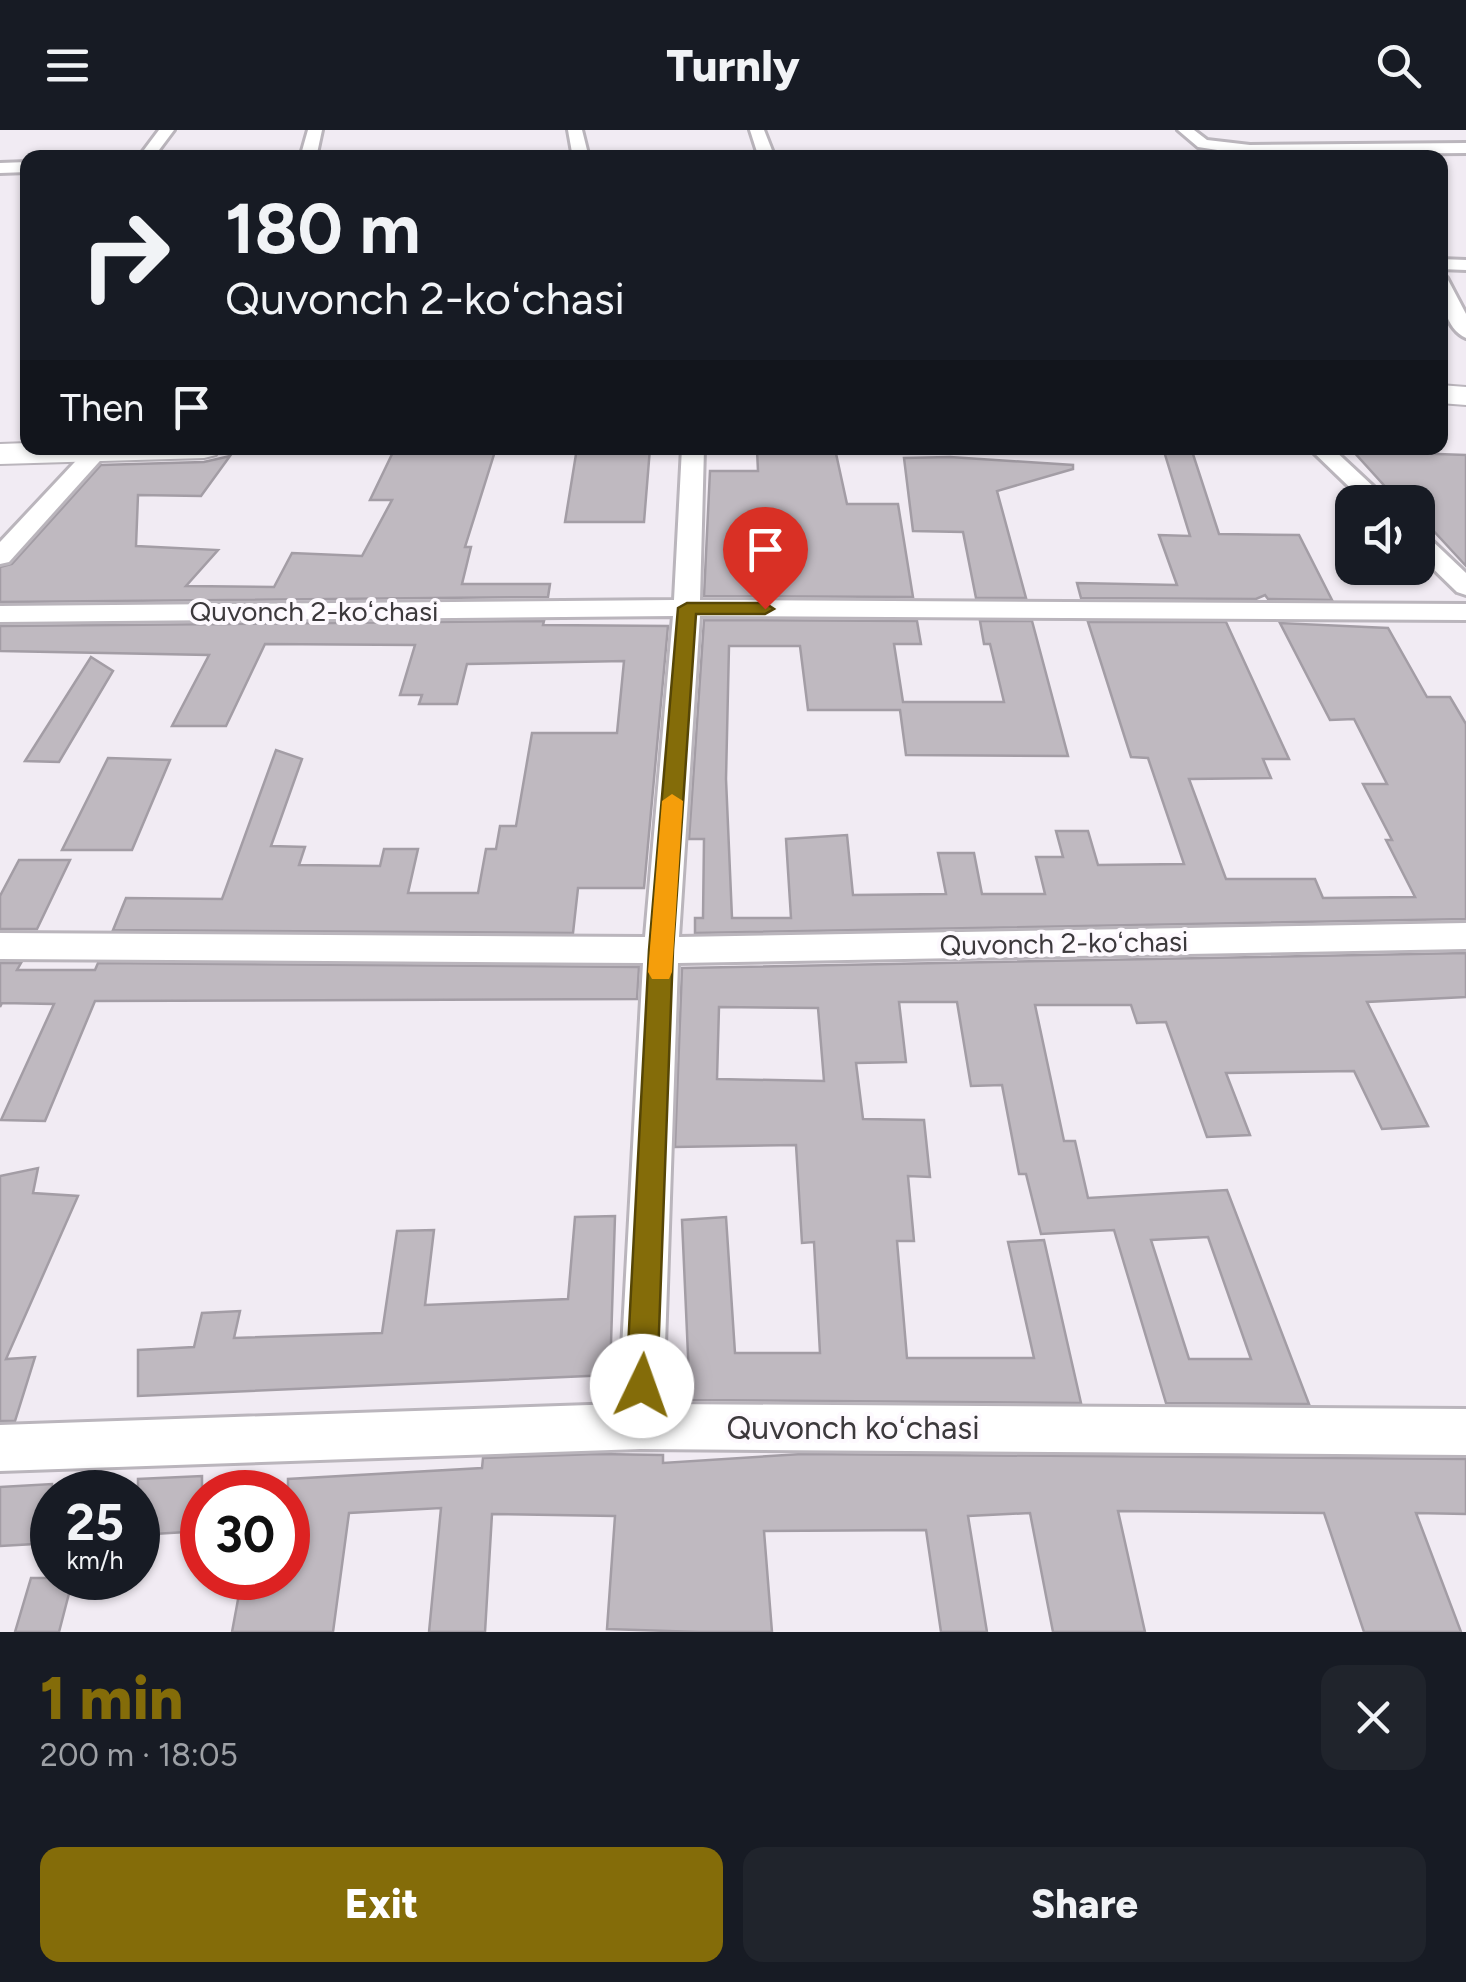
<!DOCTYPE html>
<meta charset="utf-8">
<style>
body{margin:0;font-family:Figtree,sans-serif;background:#20242c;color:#f1f3f6;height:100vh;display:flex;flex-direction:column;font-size:38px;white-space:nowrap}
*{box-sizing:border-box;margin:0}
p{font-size:32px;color:#9ea1a6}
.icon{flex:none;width:55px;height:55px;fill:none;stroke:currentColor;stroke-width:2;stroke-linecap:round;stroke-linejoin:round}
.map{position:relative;height:1502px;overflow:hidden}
.panel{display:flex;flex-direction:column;background:#171b24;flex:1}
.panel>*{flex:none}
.guide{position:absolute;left:20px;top:20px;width:1428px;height:305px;border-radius:20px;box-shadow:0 2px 8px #0004;background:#171b24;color:#f1f3f6;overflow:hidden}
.fabs{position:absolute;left:1335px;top:355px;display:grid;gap:20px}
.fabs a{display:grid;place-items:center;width:100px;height:100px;border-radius:20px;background:#171b24;box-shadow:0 2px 8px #0004;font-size:50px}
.speed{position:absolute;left:30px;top:1340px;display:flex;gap:20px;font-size:50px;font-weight:700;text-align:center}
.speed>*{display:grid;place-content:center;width:130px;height:130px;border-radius:50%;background:#171b24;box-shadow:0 2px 8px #0004;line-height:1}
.speed small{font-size:25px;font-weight:400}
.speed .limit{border:15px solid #d22;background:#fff;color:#111}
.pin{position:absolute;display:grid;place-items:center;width:85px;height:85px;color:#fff;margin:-102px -42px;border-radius:50% 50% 50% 0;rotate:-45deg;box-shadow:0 0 10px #0007}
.pin .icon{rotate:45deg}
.me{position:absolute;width:110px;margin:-55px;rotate:3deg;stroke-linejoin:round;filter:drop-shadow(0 0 8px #0008)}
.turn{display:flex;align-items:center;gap:35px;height:210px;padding:0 40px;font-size:45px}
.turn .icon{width:130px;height:130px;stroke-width:2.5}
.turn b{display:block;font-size:70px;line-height:85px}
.then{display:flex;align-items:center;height:95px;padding:0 40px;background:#0003;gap:20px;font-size:38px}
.round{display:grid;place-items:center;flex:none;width:105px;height:105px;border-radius:20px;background:#20242c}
.overview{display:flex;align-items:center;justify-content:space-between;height:170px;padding:0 40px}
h1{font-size:60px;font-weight:800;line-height:75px;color:#846c09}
.primary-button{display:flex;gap:20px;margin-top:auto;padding:20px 40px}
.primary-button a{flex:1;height:115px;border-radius:20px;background:#846c09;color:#fff;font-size:40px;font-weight:800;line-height:115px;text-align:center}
.primary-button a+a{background:#20242c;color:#f1f3f6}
header{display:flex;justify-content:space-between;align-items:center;height:130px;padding:0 40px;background:#171b24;font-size:45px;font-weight:800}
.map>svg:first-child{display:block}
</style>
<header><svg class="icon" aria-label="menu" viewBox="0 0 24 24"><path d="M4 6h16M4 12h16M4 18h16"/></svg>Turnly<svg class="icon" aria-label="search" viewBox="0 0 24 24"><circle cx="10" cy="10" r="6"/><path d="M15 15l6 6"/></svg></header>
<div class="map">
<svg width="1466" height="1502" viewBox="0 0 1466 1502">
<rect width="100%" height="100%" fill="#f1ebf3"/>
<g fill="#bfb9c0" stroke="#a39da5" stroke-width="2.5" fill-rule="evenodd">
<polygon points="395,318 496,318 465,417 471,417 462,454 550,454 548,467 0,472 0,437 12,434 101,335 204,332 230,326 201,366 138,365 136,416 218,420 186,456 274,457 292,423 362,426 392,370 370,370"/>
<polygon points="577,318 650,318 644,392 565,392"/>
<polygon points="1163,318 1191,318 1219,404 1299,405 1332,470 1268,469 1265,465 1256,469 1081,468 1077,453 1177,455 1159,405 1190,406"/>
<polygon points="835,319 847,374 898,374 913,467 704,466 710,341 758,341 757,320"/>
<polygon points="1353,321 1466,325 1466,436 1418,384 1418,372 1407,372 1398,363 1391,363"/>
<polygon points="950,327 1073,335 1073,339 997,361 1026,468 976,468 963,402 913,401 904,328"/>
<polygon points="704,490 917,491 921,514 894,514 903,572 1004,572 990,514 984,514 980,491 1032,491 1068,626 906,625 900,580 808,580 800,516 729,516 726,649 732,788 791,788 786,709 847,705 853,765 946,764 938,723 974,723 982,764 1045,764 1036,727 1063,727 1056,701 1088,701 1098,735 1184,734 1148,628 1131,627 1088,492 1226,492 1289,629 1263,629 1271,648 1189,649 1226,749 1315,749 1323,768 1415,767 1386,710 1392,710 1363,654 1387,654 1354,589 1330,590 1280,493 1388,498 1427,567 1450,567 1466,594 1466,789 695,803 695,788 703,788 704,709 689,709"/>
<polygon points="544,491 543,495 668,496 644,758 578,758 573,803 113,800 126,768 222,769 276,620 302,629 271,716 305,717 299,735 380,736 384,719 418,719 408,763 478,763 486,719 496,719 500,696 516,696 532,603 617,603 624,531 467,534 457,574 419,574 422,565 400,565 415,515 265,514 226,596 172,596 209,525 0,521 0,496"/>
<polygon points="91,527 113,541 59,632 25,631"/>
<polygon points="108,628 170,630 132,720 62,720"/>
<polygon points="19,730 70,730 37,799 0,799 0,766"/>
<path d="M1466,823V867L1367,872L1428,996L1382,999L1354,941L1226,943L1250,1005L1207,1007L1166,892L1137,893L1131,875H1035L1064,1011H1075L1088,1068L1227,1060L1309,1274L1166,1273L1114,1100L1041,1104L1026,1044H1019L1002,955L971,956L957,872H899L906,932L856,933L863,989L924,990L930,1047L908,1046L914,1111H897L907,1228H1034L1008,1112L1044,1110L1081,1273L690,1270L682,1090L726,1087L735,1223H820L814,1112L802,1113L796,1015L675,1017L682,838ZM719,877L818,878L824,951L717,949ZM1208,1107L1251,1229H1189L1151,1110Z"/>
<polygon points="0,833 21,833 17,840 95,840 98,833 639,837 637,869 95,871 45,991 1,990 54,874 2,873 0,877"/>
<polygon points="38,1038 33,1063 78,1066 6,1229 35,1227 15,1291 0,1291 0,1046"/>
<polygon points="615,1086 610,1245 138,1266 138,1220 194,1217 202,1183 240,1181 234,1208 382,1203 397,1101 434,1100 425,1175 568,1169 575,1087"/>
<polygon points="597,1324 663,1325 663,1333 802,1324 1466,1329 1466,1384 1416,1383 1461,1502 1364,1502 1324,1383 1118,1381 1145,1502 1053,1502 1030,1383 968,1386 987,1502 941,1502 926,1400 764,1401 772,1502 699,1502 607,1499 615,1386 492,1384 485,1502 429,1502 441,1378 349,1383 333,1502 232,1502 242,1448 288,1448 288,1349 482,1338 483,1328"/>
<polygon points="202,1346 202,1401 138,1405 138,1349"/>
<polygon points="52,1354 52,1413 0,1416 0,1357"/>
<polygon points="31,1448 73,1448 59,1502 15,1502"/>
</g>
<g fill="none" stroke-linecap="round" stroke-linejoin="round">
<defs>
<g id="street">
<polygon points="159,0 174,0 153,28 138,28"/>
<polygon points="308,0 322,0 316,28 300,28"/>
<polygon points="568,0 582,0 589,28 573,28"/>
<polygon points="750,0 764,0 775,28 759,28"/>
<polygon points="1178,0 1194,0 1207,10 1250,15 1466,13 1466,23 1250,25 1198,17"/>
<polygon points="28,32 28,42 0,43 0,33"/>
<polygon points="1440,129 1466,130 1466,140 1440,139"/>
<path d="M1440,146L1447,148L1466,184V208C1445,199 1440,167 1440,146Z"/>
<polygon points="88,318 101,318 107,323 9,432 0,434 0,412"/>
<polygon points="682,318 704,318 700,470 1466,474 1466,490 700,486 679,807 1466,793 1466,819 678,833 663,1274 1466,1279 1466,1325 640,1319 0,1341 0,1295 619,1274 643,833 0,829 0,803 645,807 673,486 0,492 0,476 674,470"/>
<polygon points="1309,318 1332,318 1390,372 1365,372"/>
<polygon points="1418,404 1427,406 1466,443 1466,465 1457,462 1418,424"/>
</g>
<g id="secondary">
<polygon points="1440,255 1466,257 1466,275 1440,273"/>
<polygon points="28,313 28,318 220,318 216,325 204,328 0,334 0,314"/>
</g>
</defs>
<use href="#street" stroke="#bab5bc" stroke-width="6"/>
<use href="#secondary" stroke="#bab5bc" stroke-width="4"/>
<use href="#street" fill="#fff" fill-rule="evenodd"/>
<use href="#secondary" fill="#fff" fill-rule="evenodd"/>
</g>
<polygon fill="#846c09" stroke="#564606" stroke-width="2.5" points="687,473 765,473 774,479 765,484 696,484 673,820 657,1256 652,1267 642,1272 631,1267 626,1256 649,820 678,478"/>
<polygon fill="#f59e0b" points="672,664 683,671 672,842 669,849 652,849 648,842 662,671"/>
<g text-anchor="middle" stroke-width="8" stroke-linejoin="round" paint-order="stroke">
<g font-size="28" fill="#3c393c" stroke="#fdf9fe">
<text x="314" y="491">Quvonch 2-koʻchasi</text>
<text transform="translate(1064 813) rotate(-1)" y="10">Quvonch 2-koʻchasi</text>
</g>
<g font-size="32" fill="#3c393c" stroke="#fdf9fe">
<text x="853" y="1309">Quvonch koʻchasi</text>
</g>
</g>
</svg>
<div class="fabs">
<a><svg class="icon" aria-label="sound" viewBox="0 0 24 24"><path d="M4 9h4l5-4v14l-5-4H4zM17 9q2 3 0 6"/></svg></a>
</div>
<div class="speed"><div>25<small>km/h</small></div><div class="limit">30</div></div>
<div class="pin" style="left:765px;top:479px;background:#d93025"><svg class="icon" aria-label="arrive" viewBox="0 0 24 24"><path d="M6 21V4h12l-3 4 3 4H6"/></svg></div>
<svg class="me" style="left:642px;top:1256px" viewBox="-20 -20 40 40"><circle r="19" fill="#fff"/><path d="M0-13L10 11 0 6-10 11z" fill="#846c09"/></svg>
<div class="guide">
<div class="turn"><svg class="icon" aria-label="right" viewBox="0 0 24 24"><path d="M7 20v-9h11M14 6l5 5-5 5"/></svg><div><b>180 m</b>Quvonch 2-koʻchasi</div></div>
<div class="then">Then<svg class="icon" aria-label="arrive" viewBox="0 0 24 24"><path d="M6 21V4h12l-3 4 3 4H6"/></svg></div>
</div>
</div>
<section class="panel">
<div class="overview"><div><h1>1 min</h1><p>200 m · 18:05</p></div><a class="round"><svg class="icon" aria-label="close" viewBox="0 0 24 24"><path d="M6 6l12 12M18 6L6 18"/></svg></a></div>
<div class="primary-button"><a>Exit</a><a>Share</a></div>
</section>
